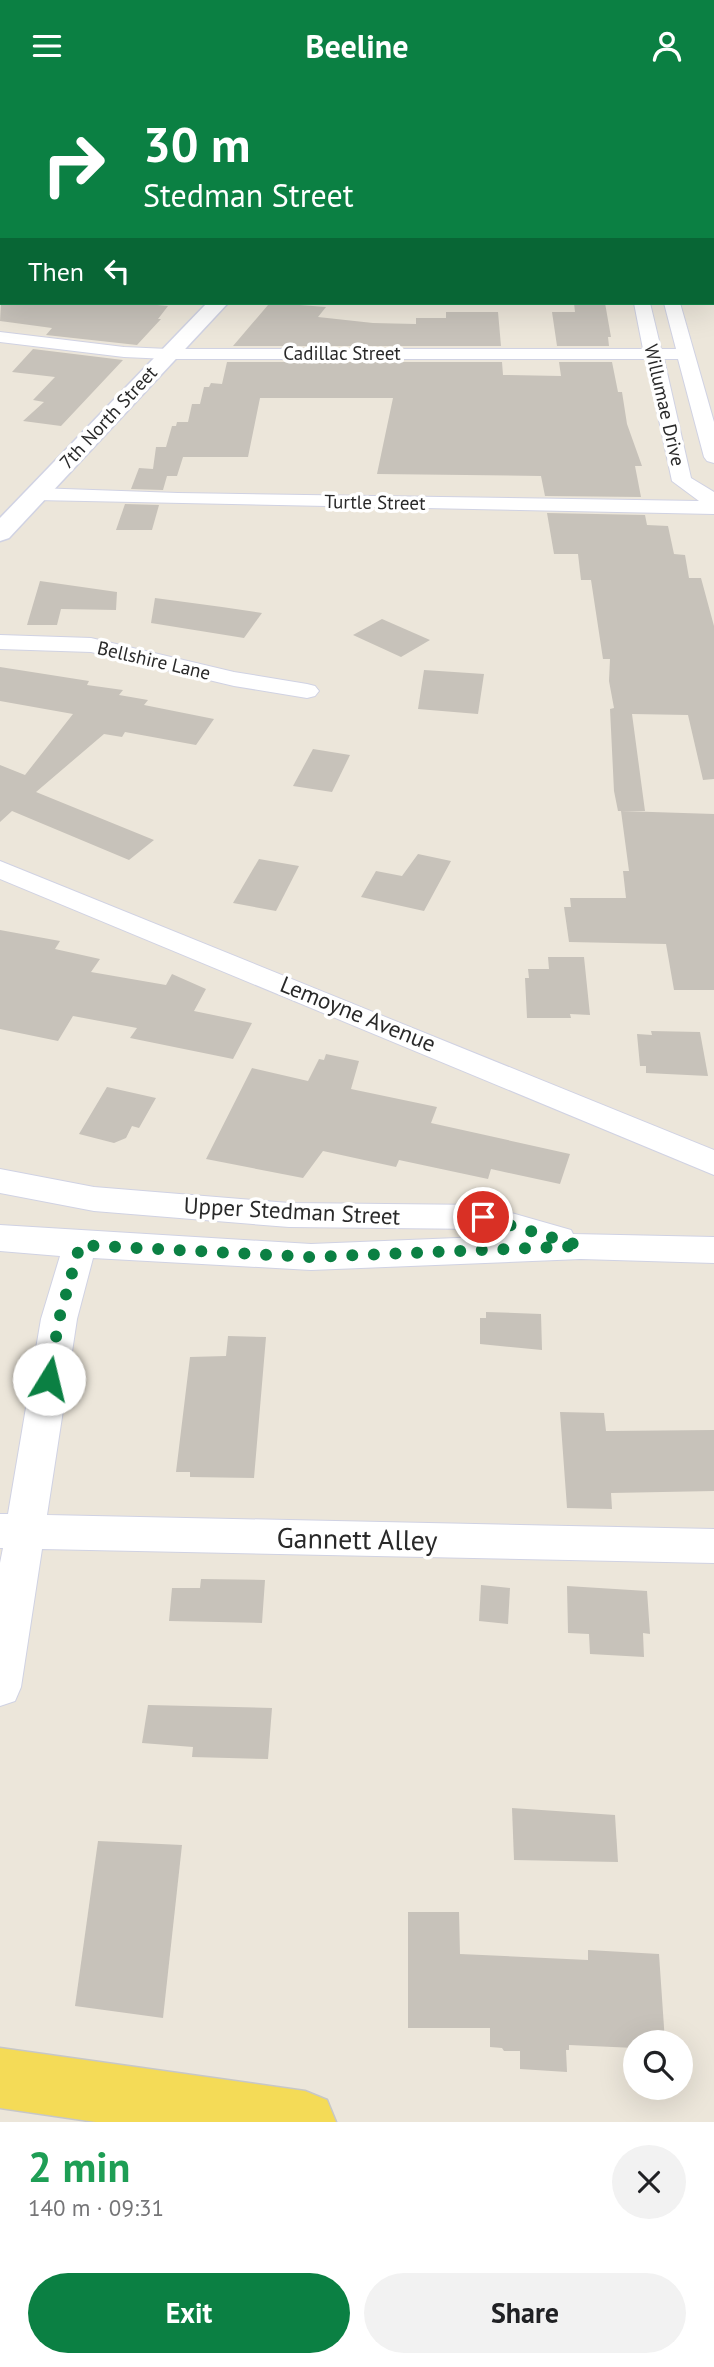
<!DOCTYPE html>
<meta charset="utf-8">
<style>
body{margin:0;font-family:"PT Sans",sans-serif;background:#f2f2f2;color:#202124;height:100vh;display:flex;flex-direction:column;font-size:26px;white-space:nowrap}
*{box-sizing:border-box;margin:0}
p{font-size:23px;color:#757577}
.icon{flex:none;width:38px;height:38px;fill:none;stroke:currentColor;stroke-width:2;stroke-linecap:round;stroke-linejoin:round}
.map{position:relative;height:2031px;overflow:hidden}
.side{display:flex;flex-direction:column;background:#fff;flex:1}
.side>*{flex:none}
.banner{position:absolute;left:0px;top:0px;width:714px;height:214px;box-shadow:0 7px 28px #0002;background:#0b8043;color:#fff;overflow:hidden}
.fabs{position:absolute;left:623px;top:1939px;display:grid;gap:14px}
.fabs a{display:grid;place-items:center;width:70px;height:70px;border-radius:50%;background:#fff;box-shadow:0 7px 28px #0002;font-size:35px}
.pin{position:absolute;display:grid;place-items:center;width:60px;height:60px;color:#fff;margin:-30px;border:4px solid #fff;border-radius:50%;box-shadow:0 2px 7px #0007}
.me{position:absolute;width:77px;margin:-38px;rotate:9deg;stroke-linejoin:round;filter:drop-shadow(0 0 5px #0008)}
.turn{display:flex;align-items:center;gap:24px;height:147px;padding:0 28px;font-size:32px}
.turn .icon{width:91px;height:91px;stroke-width:2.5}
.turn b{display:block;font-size:49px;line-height:60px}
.then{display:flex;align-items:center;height:66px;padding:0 28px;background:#0003;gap:14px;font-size:26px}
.round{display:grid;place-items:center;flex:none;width:74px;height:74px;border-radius:37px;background:#f2f2f2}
.head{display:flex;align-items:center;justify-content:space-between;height:119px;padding:0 28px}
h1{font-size:42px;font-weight:700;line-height:52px;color:#1e9e55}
.button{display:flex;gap:14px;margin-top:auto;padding:14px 28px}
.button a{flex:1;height:80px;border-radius:42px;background:#0b8043;color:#fff;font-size:28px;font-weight:700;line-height:80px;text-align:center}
.button a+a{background:#f2f2f2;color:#202124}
header{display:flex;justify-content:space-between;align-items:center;height:91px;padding:0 28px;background:#0b8043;color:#fff;font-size:32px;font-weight:700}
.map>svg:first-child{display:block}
</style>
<header><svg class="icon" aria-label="menu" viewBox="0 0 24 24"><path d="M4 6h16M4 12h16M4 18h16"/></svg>Beeline<svg class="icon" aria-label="person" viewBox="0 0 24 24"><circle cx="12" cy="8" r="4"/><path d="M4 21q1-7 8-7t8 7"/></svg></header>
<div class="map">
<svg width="714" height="2031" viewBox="0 0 714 2031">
<rect width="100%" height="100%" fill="#ece6da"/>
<g fill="#c7c2ba">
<polygon points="1,212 136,212 168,215 158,228 161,228 137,254 46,244 52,237 0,230"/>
<polygon points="273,212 326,216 318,226 373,232 416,233 416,227 446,227 446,221 498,221 501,255 233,255 268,214"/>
<polygon points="574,212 605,212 611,246 608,246 609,255 557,255 552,221 575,221"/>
<polygon points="33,258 123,269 61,335 23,330 44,311 33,309 55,286 12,281"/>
<polygon points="227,271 502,271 503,284 561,285 559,271 612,271 618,301 622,301 627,333 642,375 635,375 641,406 545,405 541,385 377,383 393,307 260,307 248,366 183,366 177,385 167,385 163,399 131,398 139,377 153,378 156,356 166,356 172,335 176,335 177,331 188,331 192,313 200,313 204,296 209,296 211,292 222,293"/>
<polygon points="125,413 159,414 152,439 116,439"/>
<polygon points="547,422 645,424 647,434 668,435 674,463 685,464 689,487 701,487 714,535 714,688 703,689 688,624 632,623 645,720 618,720 614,700 610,618 614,617 609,590 610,568 603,568 591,489 581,489 578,463 554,463"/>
<polygon points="40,490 117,501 116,519 61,518 57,534 27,534"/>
<polygon points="155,507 222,516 262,522 244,547 151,532"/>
<polygon points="382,528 430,549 401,566 353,544"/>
<polygon points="0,576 89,590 87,594 123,599 119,604 148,609 144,614 214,628 196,654 125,641 122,646 104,643 36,701 154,749 129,769 12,720 0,731 0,674 25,684 73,623 0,610"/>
<polygon points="424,579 484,583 478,623 418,618"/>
<polygon points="313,658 350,664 332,701 293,695"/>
<polygon points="621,720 714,723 714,899 674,899 666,853 569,851 564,816 571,816 570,807 626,807 623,780 629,780"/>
<polygon points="418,763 451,770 424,820 361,806 376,780 402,785"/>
<polygon points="259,768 299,775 276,820 233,812"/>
<polygon points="0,839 60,850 55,858 100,868 91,881 166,894 172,883 206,898 194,920 252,932 233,968 130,947 137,937 73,925 58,950 0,938"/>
<polygon points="548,866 584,866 590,924 570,923 571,927 527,927 525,887 529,887 528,878 549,878"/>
<polygon points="651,940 700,941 708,985 646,982 646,975 640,975 637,943 652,944"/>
<polygon points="326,963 359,970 351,998 437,1016 431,1032 570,1063 560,1093 491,1078 488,1088 399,1069 396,1076 323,1060 303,1087 206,1068 252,977 308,990 319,968 324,969"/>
<polygon points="107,996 156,1007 139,1037 132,1035 126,1047 114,1052 79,1043"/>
<polygon points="486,1221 541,1223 542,1259 480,1253 480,1227 486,1227"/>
<polygon points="228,1245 266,1246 254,1387 190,1386 190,1381 176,1381 190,1266 226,1265"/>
<polygon points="560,1321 604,1322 606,1340 714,1339 714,1400 611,1402 612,1418 567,1417"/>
<polygon points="201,1488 265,1489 262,1532 169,1530 172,1497 200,1497"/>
<polygon points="481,1494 510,1497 508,1533 479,1530"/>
<polygon points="567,1495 647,1500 650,1543 643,1542 644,1566 590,1563 589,1543 568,1542"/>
<polygon points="148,1614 272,1617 268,1668 192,1666 193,1656 142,1652"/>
<polygon points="512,1717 615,1724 618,1771 514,1769"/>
<polygon points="98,1750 182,1754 163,1927 75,1915"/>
<polygon points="408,1821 459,1821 460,1863 588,1869 588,1859 659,1863 665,1951 635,1951 635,1957 569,1954 569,1959 566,1959 567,1981 520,1978 520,1960 504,1960 502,1957 490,1956 490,1937 408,1937"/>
</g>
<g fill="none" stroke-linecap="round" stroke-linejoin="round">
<defs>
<g id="lane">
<rect x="712" y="33" width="2" height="4"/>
<rect x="712" y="54" width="2" height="4"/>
</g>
<g id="street">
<polygon points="324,0 338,0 323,2"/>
<polygon points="712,14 714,14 712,25"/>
<polygon points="2,128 2,139 0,140 0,129"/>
<polygon points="634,212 650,212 661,258 676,258 664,212 680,212 714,331 714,372 707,370 704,366 678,268 664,268 691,387 714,401 714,423 36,409 29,407 26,403 29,399 36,397 178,402 699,410 672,390 646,268 168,268 124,266 0,251 0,241 124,256 168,258 643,258"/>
<polygon points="0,544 91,547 234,581 307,593 315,595 319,600 315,605 307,607 234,595 91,561 0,558"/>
<polygon points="0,770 714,1059 714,1084 0,788"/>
<polygon points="0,1078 94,1096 289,1112 483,1114 571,1139 573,1143 714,1146 714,1172 581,1168 311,1179 93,1167 77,1228 47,1424 714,1438 714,1472 42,1458 21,1596 15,1610 0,1615 0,1472 3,1457 0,1457 0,1423 8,1423 41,1228 60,1165 0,1160 0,1134 311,1153 506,1145 483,1138 289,1136 94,1120 0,1102"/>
</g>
<polygon id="secondary" points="207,212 228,212 9,447 0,450 0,427"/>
<g id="primary">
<polygon points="74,0 100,0 101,2 75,2"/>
<rect x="712" y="104" width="2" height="12"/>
<polygon points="0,1957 305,2000 327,2009 336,2031 96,2031 0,2017"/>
</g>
</defs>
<use href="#lane" stroke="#d0d2e3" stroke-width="2"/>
<use href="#street" stroke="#d0d2e3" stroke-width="2"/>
<use href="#secondary" stroke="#d0d2e3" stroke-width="3"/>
<use href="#primary" stroke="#c7c7c7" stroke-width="3"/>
<use href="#lane" fill="#fff" fill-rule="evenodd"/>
<use href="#street" fill="#fff" fill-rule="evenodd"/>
<use href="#secondary" fill="#fff" fill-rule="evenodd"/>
<use href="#primary" fill="#f4db57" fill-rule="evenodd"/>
</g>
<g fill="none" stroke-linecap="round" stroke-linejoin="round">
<polyline stroke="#0b8043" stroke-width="12" stroke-dasharray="0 21.6" points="49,1288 59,1228 80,1154 311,1166 581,1155 483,1126"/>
</g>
<g text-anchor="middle" stroke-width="7" stroke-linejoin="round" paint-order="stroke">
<g font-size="19" fill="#292929" stroke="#fff">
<text x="342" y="269">Cadillac Street</text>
<text transform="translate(665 314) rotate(77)" y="7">Willumae Drive</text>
<text transform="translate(108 326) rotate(-47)" y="7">7th North Street</text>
<text transform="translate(375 411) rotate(1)" y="7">Turtle Street</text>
<text transform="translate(154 569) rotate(13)" y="7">Bellshire Lane</text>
</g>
<g font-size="23" fill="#292929" stroke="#fff">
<text transform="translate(358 923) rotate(22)" y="8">Lemoyne Avenue</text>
<text transform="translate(292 1120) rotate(3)" y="8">Upper Stedman Street</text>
</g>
<g font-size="28" fill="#292929" stroke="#fff">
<text transform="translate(357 1448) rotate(1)" y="10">Gannett Alley</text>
</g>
</g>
</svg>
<div class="fabs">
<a><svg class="icon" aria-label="search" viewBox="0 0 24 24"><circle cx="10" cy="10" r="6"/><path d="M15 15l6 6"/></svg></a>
</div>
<div class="pin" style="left:483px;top:1126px;background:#d93025"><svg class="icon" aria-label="arrive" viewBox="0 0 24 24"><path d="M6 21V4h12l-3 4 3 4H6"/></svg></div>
<svg class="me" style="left:49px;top:1288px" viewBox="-20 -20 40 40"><circle r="19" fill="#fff"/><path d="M0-13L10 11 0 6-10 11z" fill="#0b8043"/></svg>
<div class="banner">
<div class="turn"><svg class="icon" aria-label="right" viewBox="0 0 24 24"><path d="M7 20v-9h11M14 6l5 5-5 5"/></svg><div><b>30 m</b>Stedman Street</div></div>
<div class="then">Then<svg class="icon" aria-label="left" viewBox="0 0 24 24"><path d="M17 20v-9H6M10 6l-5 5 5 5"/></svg></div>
</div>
</div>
<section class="side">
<div class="head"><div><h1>2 min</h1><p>140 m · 09:31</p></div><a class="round"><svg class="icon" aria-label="close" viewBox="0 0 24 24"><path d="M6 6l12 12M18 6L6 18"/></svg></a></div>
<div class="button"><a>Exit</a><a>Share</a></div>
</section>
